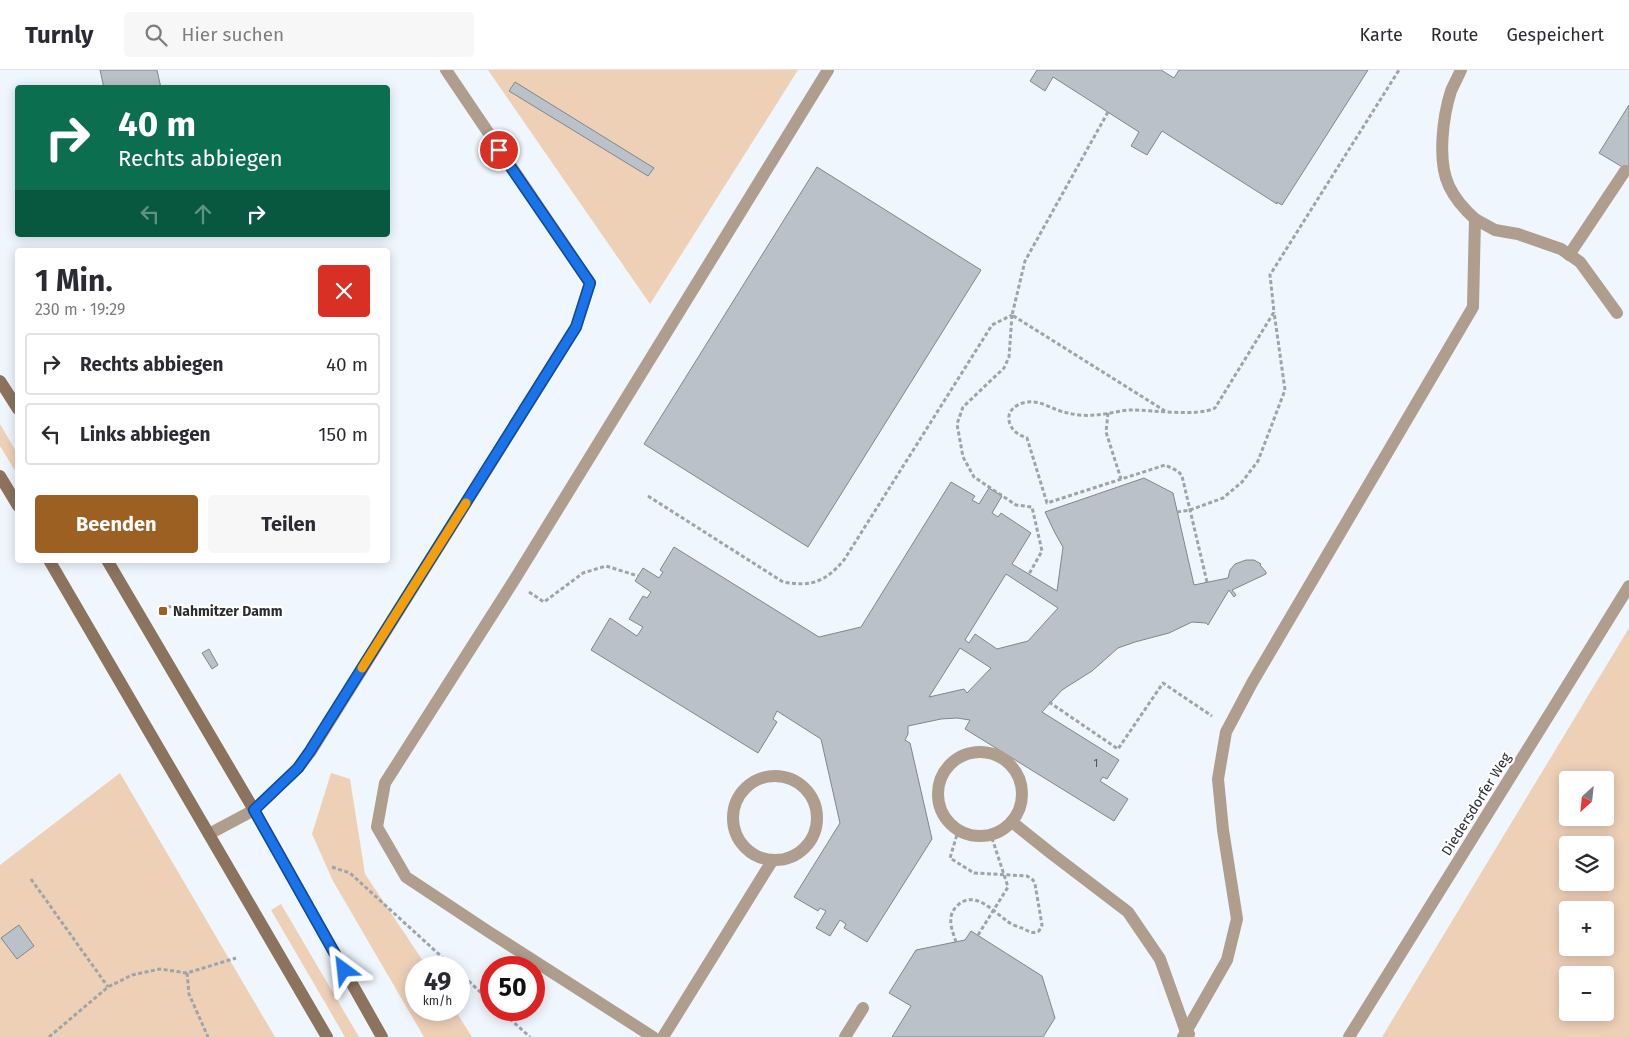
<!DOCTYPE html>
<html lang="de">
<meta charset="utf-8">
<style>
body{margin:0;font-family:"Fira Sans",sans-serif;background:#f7f7f7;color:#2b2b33;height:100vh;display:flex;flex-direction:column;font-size:19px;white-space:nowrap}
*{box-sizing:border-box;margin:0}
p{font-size:16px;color:#7c7c81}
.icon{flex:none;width:28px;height:28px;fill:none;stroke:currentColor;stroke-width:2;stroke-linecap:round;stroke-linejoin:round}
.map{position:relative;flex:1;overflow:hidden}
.panel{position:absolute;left:15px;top:178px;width:375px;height:315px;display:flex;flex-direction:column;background:#fff;border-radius:5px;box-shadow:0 2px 12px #0003}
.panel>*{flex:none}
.banner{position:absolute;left:15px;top:15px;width:375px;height:152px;border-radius:5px;box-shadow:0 2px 12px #0003;background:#0b6e4f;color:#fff;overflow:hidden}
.needle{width:32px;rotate:207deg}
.fabs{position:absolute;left:1559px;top:701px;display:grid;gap:10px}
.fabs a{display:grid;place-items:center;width:55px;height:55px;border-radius:5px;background:#fff;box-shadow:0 2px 12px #0003;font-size:25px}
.speed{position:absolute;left:405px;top:886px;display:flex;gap:10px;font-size:25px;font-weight:700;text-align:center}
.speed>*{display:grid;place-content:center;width:65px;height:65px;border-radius:50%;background:#fff;box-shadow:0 2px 12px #0003;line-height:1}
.speed small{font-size:12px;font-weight:400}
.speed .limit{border:8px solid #d22;background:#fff;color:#111}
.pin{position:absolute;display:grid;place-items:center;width:42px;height:42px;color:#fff;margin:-21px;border:2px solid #fff;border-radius:50%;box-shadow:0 1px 5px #0007}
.me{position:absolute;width:55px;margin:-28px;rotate:330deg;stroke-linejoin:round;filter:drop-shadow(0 0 4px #0008)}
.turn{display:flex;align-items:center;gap:18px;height:105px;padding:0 20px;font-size:22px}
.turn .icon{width:65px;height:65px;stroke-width:2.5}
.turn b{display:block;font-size:35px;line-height:42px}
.lanes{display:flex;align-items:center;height:48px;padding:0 20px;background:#0003;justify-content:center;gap:25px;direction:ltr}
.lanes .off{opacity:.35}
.round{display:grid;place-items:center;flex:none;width:52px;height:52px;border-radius:5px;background:#f7f7f7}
.head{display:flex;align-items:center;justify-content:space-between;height:85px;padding:0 20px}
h1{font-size:30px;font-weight:700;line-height:38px}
.action{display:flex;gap:10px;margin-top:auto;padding:10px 20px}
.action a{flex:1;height:58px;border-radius:5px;background:#9c6023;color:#fff;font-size:20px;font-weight:700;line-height:58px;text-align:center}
.action a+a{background:#f7f7f7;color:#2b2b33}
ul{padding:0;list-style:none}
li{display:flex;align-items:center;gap:15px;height:62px;margin:0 10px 8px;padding:0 10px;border:2px solid #e1e1e2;border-radius:5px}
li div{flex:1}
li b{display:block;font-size:19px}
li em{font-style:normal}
header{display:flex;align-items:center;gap:30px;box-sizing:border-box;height:70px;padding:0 25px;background:#fff;border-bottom:1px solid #e1e1e2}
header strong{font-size:24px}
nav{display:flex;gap:28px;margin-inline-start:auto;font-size:18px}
.search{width:350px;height:45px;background:#f7f7f7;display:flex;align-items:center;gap:12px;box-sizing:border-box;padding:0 18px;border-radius:5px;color:#7c7c81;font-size:19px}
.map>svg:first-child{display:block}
</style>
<header>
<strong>Turnly</strong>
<div class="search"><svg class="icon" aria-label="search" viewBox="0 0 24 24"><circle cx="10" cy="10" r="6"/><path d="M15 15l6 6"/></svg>Hier suchen</div>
<nav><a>Karte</a><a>Route</a><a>Gespeichert</a></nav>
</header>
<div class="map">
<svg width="1629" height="967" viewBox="0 0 1629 967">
<rect width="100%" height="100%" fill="#eff6fd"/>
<g fill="#eed0b7" fill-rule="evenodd">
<polygon points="488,0 798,0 650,234"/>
<polygon points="0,354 17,383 17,404 0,376"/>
<path d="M1629,558V967H1382ZM1568,710H1605V748H1568ZM1568,775H1605V812H1568ZM1568,840H1605V878H1568ZM1568,905H1605V942H1568Z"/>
<polygon points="120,703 275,967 0,967 0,795"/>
<polygon points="331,703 350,709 365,804 427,897 416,898 416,940 455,940 472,967 424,967 333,811 312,764"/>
<polygon points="281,834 359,967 345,967 271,840"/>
</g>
<g fill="#bac1c8" stroke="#80868d" fill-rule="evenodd">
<polygon points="100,0 157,0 161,18 104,18"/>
<polygon points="1037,0 1161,0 1174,8 1179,0 1368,0 1282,135 1277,132 1277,134 1162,61 1147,85 1131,76 1139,62 1053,7 1045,21 1030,11"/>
<polygon points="515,12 654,98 648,106 509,21"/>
<polygon points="1629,35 1629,101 1599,83"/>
<polygon points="817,97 981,200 808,477 644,374"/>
<path d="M1144,408L1173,423L1194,515L1228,508L1230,500L1235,494L1246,490H1254L1261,494L1260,495L1266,502V504L1232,520L1236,525L1234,527L1229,520L1208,555L1206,553L1192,552L1169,563L1135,572L1118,578L1092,601L1062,620L1042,642L1119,690L1107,709L1103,707L1100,711L1128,729L1114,751L965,659L970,650L957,648L941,649L908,656V664L905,670L910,673L932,769L867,872L844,858L846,854L840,850L830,866L816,858L826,841L820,838L818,841L794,827L840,753L821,669L777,641L773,649L777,652L758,683L591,580L610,548L637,566L643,557L629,549L643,526L647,528L651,522L635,511L643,498L659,508L663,502L660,500L674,477L819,567L861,557L951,412L975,426L972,430L979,434L989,418L1002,426L992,443L998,447L1001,443L1031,463L1012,494L1057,521L1063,477L1055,463L1045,442ZM1006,504L1058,538L1028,571L997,579L975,564L969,573L965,570ZM960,578L991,598L967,623L964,619L929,627Z"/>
<polygon points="209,579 218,595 212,599 202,583"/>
<polygon points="19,855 34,876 17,889 1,868"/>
<polygon points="971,861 1042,906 1055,948 1043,967 892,967 911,936 889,923 916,880 965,870"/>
</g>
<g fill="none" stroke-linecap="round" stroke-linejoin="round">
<g stroke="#9fa4aa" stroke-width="3" stroke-dasharray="4 2.5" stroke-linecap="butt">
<polyline points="1108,42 1025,191 1012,245 1165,341"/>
<polyline points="1012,245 1009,287 1004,298 963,337 957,354 963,387 974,407 1016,435 1032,437 1042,481 1029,504"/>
<polyline points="1108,343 1106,362 1121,409"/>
<path d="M648,426L783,512C812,517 825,512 844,490L992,255L1012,245"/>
<polyline points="1177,442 1190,440 1223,428 1242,412 1258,391 1285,320 1274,242"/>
<path d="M1207,512L1182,406L1178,401L1165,395L1047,433L1027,368C1019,365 1013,362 1010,354C1005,342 1016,333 1028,332C1041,330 1055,341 1068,343C1076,345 1086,346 1094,345C1107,345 1119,340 1132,340C1153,340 1198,347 1215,338L1274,242L1270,205L1399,0"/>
<polyline points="529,522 544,532 583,503 606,496 638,506"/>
<polyline points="163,541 171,536"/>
<polyline points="1049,632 1118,679 1163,613 1212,646"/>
<polyline points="332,797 350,803 454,898"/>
<polyline points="31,809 108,917"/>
<polyline points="978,865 1008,817 991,765"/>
<path d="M956,872C952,860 946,846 957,836C974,819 993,841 1007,851C1012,855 1019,857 1024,859C1030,862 1033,864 1039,861L1042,855L1035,814L1033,810L1027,806L974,803L950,788L958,761"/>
<polyline points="459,902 491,932"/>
<polyline points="187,903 189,924 208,967"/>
<polyline points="500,940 530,967"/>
<polyline points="49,967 108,917 132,905 160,899 187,903 236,888"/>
</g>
<g stroke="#af9d8e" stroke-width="12">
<polyline points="1475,149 1495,160 1518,164 1561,179 1580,192 1617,243"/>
<polyline points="1569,185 1625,101"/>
<circle cx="980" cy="724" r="42"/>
<circle cx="775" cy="748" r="42"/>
<polyline points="1012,752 1052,784 1128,842 1160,889 1186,962 1189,964"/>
<polyline points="209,764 254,740 298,698 311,681 576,257 590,213 446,0"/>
<polyline points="653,967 489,862 406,807 377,757 385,713 513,512 828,0"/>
<polyline points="663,967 772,791"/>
<polyline points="845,967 863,938"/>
<path d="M1183,967L1227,890L1237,849L1223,760L1218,709L1226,662L1252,613L1473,237L1475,149C1464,139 1455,129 1449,116C1437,91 1443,46 1451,21C1454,14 1458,7 1461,0"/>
</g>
<polyline stroke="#af9d8e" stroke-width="12" points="1349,967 1629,516"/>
<g stroke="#8c735d" stroke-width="12">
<polyline points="0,311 18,339"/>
<polyline points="0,406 18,436"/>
<polyline points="49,490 327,967"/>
<polyline points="107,490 254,740 382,967"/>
</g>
</g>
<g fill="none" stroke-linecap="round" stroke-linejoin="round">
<defs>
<polyline id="route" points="344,900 254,740 298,698 310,681 576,257 590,213 499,80"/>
</defs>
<use href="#route" stroke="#114b97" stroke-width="12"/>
<use href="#route" stroke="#1a73e8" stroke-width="9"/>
<polyline stroke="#f59e0b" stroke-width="9" points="362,598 466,433"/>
</g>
<rect fill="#9c6023" stroke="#fff" stroke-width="2" x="158" y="536" width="10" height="10" rx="2.5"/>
<g text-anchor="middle" stroke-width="4.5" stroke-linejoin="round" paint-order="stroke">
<g font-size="11" fill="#4f5357">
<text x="1096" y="697">1</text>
</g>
<g font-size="14" font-weight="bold" fill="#2b2e31" stroke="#fff" text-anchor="start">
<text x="173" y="546">Nahmitzer Damm</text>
</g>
<g font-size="14" fill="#2b2e31" stroke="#fff">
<text transform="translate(1476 734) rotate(-58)" y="5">Diedersdorfer Weg</text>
</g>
</g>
</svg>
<div class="fabs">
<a><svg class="needle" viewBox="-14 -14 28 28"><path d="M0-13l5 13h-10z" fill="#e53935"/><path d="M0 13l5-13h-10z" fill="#7c7c81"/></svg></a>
<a><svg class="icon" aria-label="layers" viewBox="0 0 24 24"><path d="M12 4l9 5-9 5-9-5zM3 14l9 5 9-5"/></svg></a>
<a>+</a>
<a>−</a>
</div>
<div class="speed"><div>49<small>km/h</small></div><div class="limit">50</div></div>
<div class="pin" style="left:499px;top:80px;background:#d93025"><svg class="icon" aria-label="arrive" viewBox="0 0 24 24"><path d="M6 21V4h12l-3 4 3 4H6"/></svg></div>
<svg class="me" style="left:344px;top:900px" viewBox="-20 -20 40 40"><path d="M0-17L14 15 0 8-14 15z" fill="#1a73e8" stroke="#fff" stroke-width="4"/></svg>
<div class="banner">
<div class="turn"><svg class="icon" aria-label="right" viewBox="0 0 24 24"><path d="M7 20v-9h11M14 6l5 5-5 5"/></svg><div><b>40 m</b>Rechts abbiegen</div></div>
<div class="lanes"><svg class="icon off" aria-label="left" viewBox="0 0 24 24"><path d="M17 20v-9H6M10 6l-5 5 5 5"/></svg><svg class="icon off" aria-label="ahead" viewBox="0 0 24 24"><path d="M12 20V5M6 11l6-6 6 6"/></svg><svg class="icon" aria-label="right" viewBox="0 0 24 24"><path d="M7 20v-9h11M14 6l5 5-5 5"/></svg></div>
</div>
<section class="panel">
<div class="head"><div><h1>1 Min.</h1><p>230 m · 19:29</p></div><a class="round" style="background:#d93025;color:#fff"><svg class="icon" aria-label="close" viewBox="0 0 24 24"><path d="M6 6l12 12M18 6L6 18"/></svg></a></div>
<ul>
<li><svg class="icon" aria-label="right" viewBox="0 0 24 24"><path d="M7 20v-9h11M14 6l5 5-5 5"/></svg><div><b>Rechts abbiegen</b></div><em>40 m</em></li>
<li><svg class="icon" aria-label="left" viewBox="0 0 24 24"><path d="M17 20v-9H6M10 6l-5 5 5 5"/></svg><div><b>Links abbiegen</b></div><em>150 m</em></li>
</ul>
<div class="action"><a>Beenden</a><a>Teilen</a></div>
</section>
</div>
